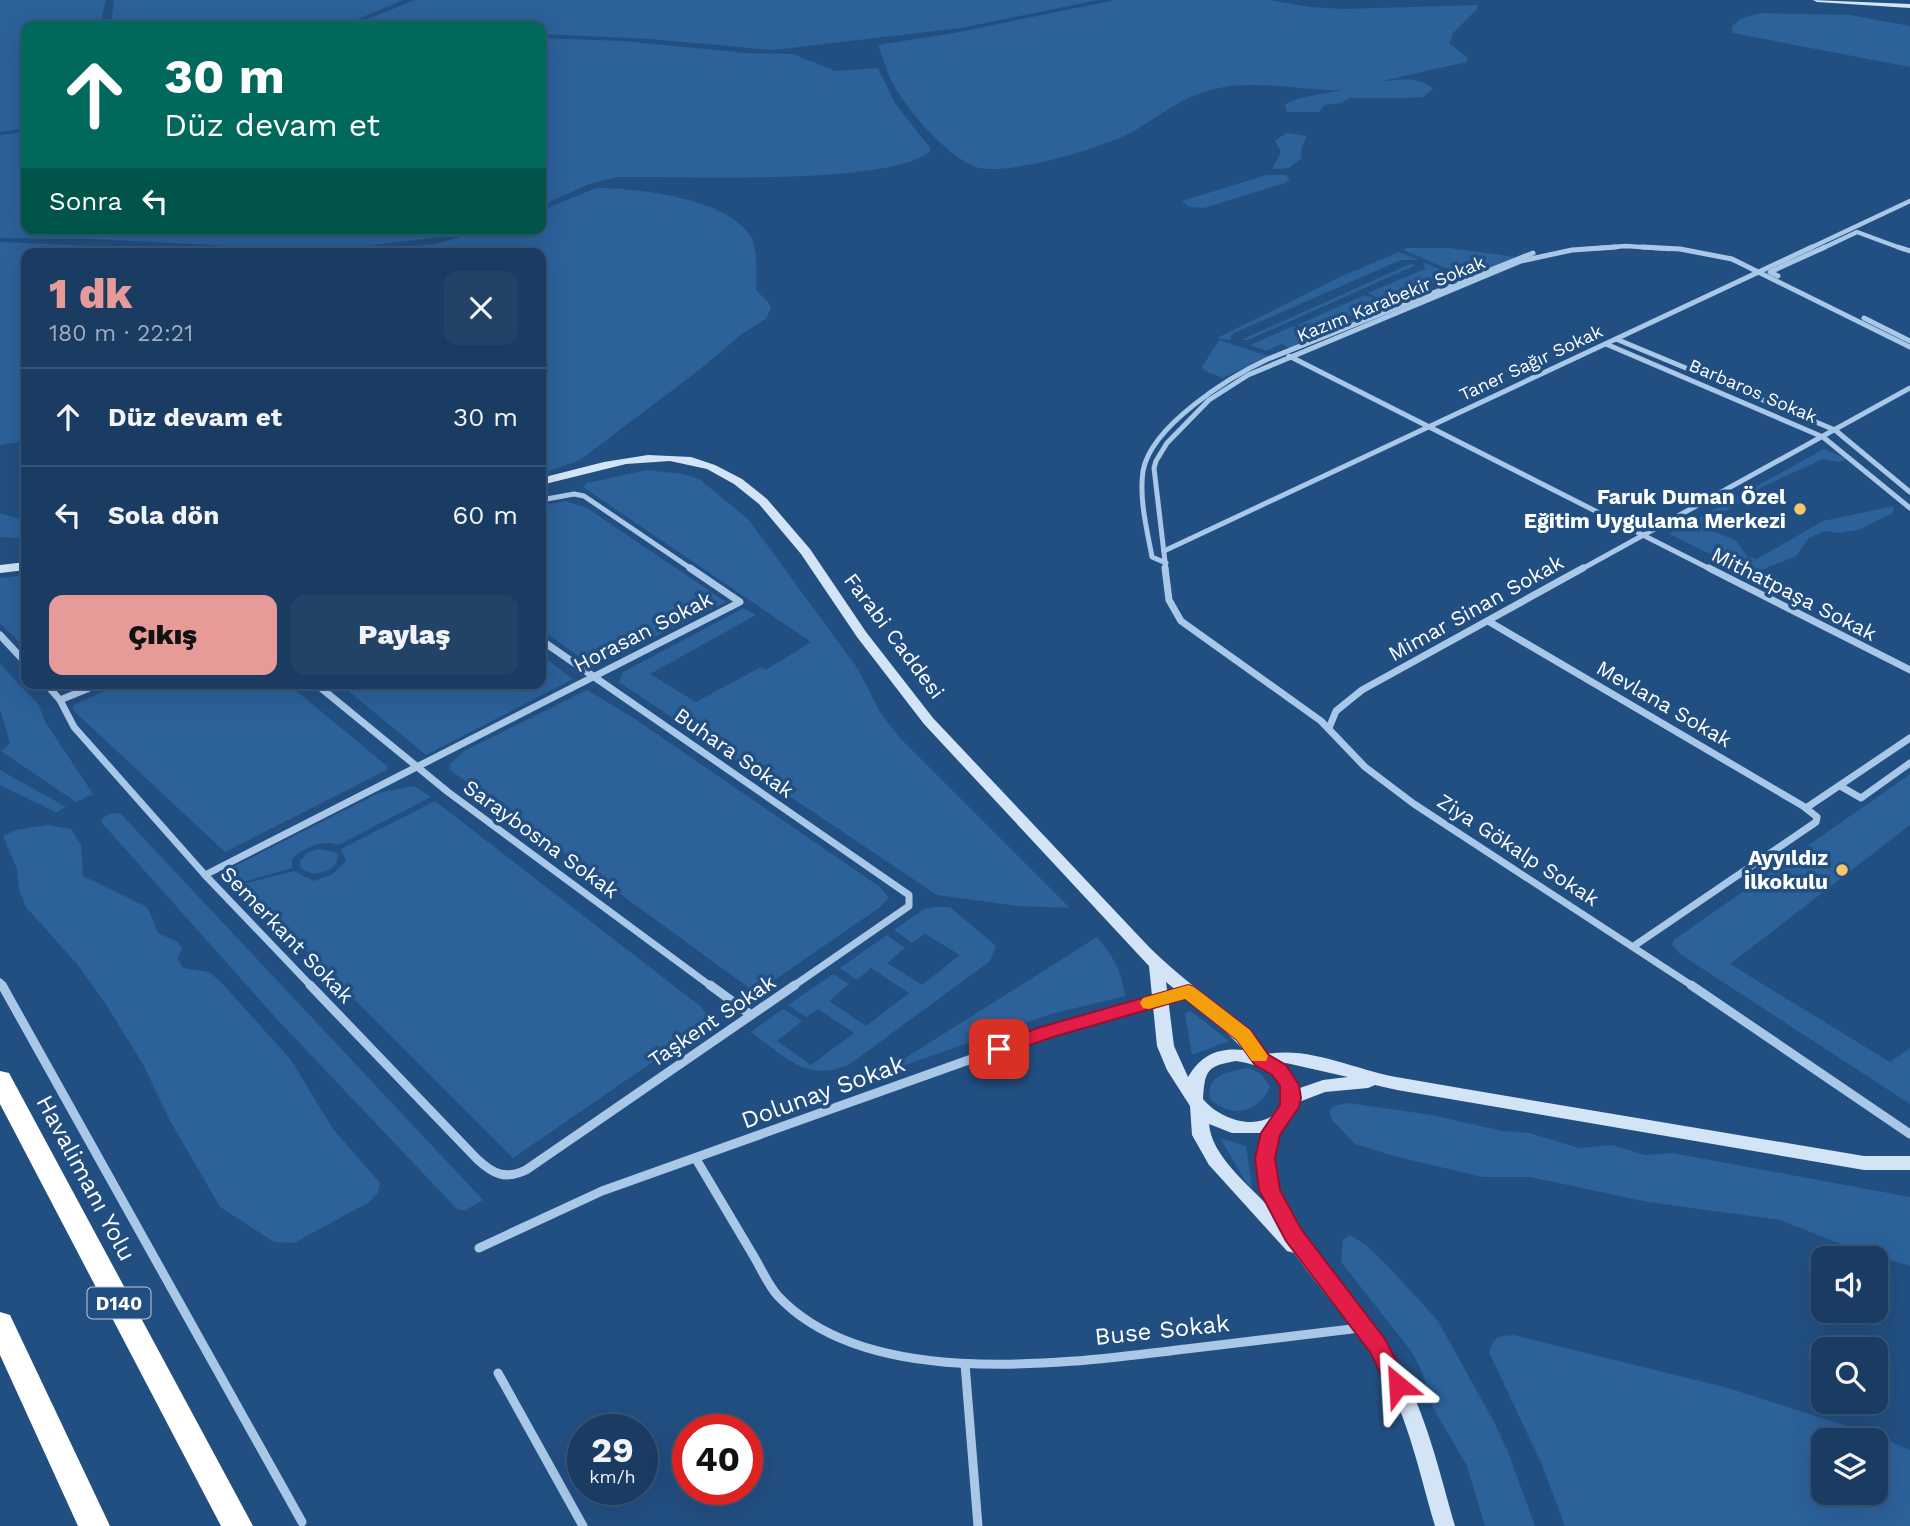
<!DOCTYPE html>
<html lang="tr">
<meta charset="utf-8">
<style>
body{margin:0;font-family:"Work Sans",sans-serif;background:#234268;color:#f1f3f6;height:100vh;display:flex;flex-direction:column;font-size:26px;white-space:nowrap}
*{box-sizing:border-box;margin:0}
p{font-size:23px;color:#9fadbe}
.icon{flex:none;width:38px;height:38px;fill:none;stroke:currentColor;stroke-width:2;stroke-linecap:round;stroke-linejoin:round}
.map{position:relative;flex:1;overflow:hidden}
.sheet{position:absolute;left:21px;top:248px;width:525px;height:441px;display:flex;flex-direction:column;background:#1a3b62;border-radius:14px;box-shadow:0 7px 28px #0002,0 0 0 2px #385577}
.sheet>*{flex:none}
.top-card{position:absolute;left:21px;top:21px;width:525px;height:214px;border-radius:14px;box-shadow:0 7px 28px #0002,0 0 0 2px #385577;background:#00695c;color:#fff;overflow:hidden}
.tools{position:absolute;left:1811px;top:1246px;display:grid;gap:14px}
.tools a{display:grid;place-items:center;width:77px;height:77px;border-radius:14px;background:#1a3b62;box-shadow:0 7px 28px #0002,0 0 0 2px #385577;font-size:35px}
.speed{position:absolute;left:567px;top:1414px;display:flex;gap:14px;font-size:35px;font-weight:700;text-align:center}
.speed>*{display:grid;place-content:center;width:91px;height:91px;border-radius:50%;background:#1a3b62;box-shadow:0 7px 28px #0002,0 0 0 2px #385577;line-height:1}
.speed small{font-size:18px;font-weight:400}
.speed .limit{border:10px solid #d22;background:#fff;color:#111}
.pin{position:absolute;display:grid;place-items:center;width:60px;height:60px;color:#fff;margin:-30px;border-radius:14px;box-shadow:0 4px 10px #0006}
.me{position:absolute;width:77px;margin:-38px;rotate:333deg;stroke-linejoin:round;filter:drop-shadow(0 0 5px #0008)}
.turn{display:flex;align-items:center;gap:24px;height:147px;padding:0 28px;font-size:32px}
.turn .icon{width:91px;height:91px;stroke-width:2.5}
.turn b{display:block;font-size:49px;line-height:60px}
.then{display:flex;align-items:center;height:66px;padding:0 28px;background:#0003;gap:14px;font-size:26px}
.round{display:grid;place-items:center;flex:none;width:74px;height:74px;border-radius:14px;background:#234268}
.head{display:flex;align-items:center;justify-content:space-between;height:119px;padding:0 28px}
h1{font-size:42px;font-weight:800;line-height:52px;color:#e69b98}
.action{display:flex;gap:14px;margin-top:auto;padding:14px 28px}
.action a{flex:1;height:80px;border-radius:14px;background:#e69b98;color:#111;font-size:28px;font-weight:800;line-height:80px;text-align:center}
.action a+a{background:#234268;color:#f1f3f6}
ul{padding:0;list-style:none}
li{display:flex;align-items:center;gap:21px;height:98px;padding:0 28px;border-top:2px solid #385577}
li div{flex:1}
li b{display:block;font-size:26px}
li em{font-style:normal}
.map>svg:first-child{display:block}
</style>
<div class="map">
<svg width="1910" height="1526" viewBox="0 0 1910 1526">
<rect width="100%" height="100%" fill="#224f82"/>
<g fill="#2c619a" fill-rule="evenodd">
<polygon points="0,0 106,0 100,26 26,26 26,128 0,132"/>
<polygon points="114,0 403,0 341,26 111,26"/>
<polygon points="415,0 1098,0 961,28 773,50 650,39 541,34 541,26 350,26"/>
<path d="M1115,0H1269L1310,7L1344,9L1477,5L1478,8L1453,33L1449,43L1468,58L1466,62L1378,82C1395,80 1420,75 1433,89L1423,97L1411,98H1350L1341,103L1325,105L1319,112H1287L1285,104L1300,98L1343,90C1300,91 1253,78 1210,90C1178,98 1155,121 1126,135C1098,149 1004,177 976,167C946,156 905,108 891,80C886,69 882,56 878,45L954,33Z"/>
<polygon points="1761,13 1850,15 1910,26 1910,67 1733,33 1732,27 1740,19"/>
<path d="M541,38L624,41L746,53L793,54L835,71L878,68L895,103L930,148V152C883,186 683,176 618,177L589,184L541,206Z"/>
<polygon points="26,132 26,229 436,229 445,236 329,251 91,239 0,238 0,135"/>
<polygon points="1286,133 1307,136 1301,149 1302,158 1289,168 1272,169 1281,152 1275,141"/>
<polygon points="1267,175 1285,175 1290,179 1285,183 1204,208 1189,207 1182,201"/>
<path d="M596,188C637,188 728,198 751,237C758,250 757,276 756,290L768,302L771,308L766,319L742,334L699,370L580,460L541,474V254H350L433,244L495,229H541V211Z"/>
<polygon points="0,242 283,254 26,254 26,441 0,445"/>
<polygon points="1407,248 1449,248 1516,257 1467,277 1462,275 1478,267 1474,266 1457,273 1403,250"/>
<polygon points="1399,252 1419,260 1401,260 1232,334 1230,340 1217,338 1340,277"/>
<polygon points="1423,262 1452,275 1386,302 1368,293 1425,269"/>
<polygon points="1410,264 1416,265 1248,340 1241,340"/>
<polygon points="1365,295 1383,303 1312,331 1297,325"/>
<polygon points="1387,305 1393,308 1291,349 1282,344 1266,351 1250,345 1293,326 1315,336"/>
<polygon points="1219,340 1268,356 1223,378 1205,371 1202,367"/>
<polygon points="1824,449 1847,459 1840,462 1823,459 1801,469 1762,487 1748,498 1706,522 1707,529 1735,540 1748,557 1757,559 1823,521 1894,506 1893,513 1858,530 1838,533 1825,531 1809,538 1796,556 1751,574 1669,534"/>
<polygon points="647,470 683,474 699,479 748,519 858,669 880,712 898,736 1070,908 1018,906 937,895 619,682 623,672 744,608 756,615 650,674 696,702 761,667 766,670 811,642 583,487 587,483"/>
<polygon points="565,501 587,508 726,602 593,667 541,629 541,506"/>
<polygon points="0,513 26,521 26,538 0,537"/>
<polygon points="26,575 26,649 0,623 0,578"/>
<polygon points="541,655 573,679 426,755 340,684 541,684"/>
<polygon points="0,664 38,704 46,723 93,794 76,802 1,751 10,743 0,709"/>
<polygon points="121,684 288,684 387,766 387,770 225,852 73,710 73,705"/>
<polygon points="587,690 632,717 880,887 889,898 879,908 756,993 450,770 450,764 464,751"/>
<polygon points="0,770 66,807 56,812 0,785"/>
<polygon points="1910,774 1910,825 1730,964 1890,1062 1910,1048 1910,1104 1680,954 1672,945 1674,940"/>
<path d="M414,786L431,797L338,845C323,839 304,848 292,859V868L239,883L230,872L233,867L379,793Z"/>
<polygon points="435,801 700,1006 710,1018 705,1026 513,1158 240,885 294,871 314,881 333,874 346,861 341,849"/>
<polygon points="120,813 483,1200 464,1211 456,1208 274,1016 102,823 102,819 109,814"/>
<polygon points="47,825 71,829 81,845 83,876 147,907 158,933 178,942 182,949 177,958 183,968 209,972 221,982 291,1060 333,1129 380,1183 378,1192 371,1201 294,1243 274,1242 220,1207 168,1117 144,1066 105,1003 77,964 26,907 19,889 17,869 3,836 16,830"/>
<path d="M318,849L335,852L338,855L336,864C326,874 312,877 301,868L300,861L307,853Z"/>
<path d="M935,907H950L996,946L990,961L850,1064C807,1084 785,1056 751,1032L783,1009L802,1021L777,1041L811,1065L854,1033L818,1009L806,1017L788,1005L833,974L849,984L829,1001L866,1026L909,993L871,968L857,980L840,968L887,935L905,948L887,963L922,985L960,955L925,934L912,943L894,930L924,909Z"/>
<path d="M1097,937C1113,957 1122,970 1125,996L1051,1014L880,1074Z"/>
<polygon points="1191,1011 1229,1041 1192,1055 1185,1013"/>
<path d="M1249,1068L1261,1074L1270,1087C1259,1113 1231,1119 1210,1099C1205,1075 1229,1071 1249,1068Z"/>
<polygon points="1348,1103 1432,1115 1502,1131 1529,1133 1579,1148 1612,1145 1645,1155 1672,1153 1910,1197 1910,1266 1859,1251 1780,1220 1648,1202 1530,1177 1482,1177 1394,1156 1355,1144 1332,1120 1329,1111 1334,1106"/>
<polygon points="1220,1138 1246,1146 1252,1188 1246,1182"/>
<polygon points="1350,1235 1366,1245 1388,1266 1438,1321 1494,1422 1508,1452 1535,1526 1485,1526 1467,1466 1432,1406 1423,1374 1412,1352 1341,1262 1343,1240"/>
<path d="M1514,1335L1728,1388L1881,1437L1910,1450V1526H1565L1542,1465L1489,1352C1494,1337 1498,1336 1514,1335ZM1824,1440H1876V1493H1824Z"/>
</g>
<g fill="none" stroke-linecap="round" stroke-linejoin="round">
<g stroke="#a9c8e8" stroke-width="4.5">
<polyline points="1588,249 1626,246 1670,249"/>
<polyline points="1808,249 1910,201"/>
<polyline points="1821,249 1857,232 1903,249"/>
</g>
<g stroke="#a9c8e8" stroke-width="5">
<polyline points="1642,247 1680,249 1732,259 1910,347"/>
<polyline points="1898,247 1910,251"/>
<polyline points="1778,276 1770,272 1825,247"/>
<polyline points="1864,318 1910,341"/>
<polyline points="1616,339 1835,430 1910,492"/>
<polyline points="1606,344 1823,437 1910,508"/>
<polyline points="1289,356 1712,570"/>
<polyline points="541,500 574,494 584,496 693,570"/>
<polyline points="1164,551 1812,247"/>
<path d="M1166,563L1152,557C1147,530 1139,499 1143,471C1151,426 1229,377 1268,359L1533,253"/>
<polyline points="1166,570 1154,468 1156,461 1167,443 1209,400 1248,375 1521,261 1572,250 1616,247"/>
<polyline points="1580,570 1910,388"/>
</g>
<g stroke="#a9c8e8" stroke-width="7">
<polyline points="1165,568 1169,600 1181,621 1321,721 1365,767 1414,804 1694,987"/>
<polyline points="1709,568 1910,670"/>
<polyline points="1488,621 1803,806 1817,817 1816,822 1634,946"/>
<polyline points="0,635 26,663"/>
<polyline points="541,640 909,895 909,906 792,987"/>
<polyline points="46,684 60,700 74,727 205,875 312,987"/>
<polyline points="316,684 448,792 712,987"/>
<polyline points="60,700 99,684"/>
<polyline points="1329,728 1336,711 1362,690 1583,568"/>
<polyline points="1840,786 1861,798 1910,763"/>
<polyline points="1806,808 1910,738"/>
<polyline points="205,875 740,602 690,568"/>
<polyline points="0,982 3,987"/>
</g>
<g stroke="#a9c8e8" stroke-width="9">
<polyline points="2,985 302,1522"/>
<path d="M310,985L477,1159C493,1174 505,1180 526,1170L795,985"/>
<polyline points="710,985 751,1015"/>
<polyline points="1691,985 1910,1134"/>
<path d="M696,1159C715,1191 734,1223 753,1255C761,1268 768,1285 778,1296C868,1392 1068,1363 1186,1349C1244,1342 1302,1335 1360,1328"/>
<polyline points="479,1248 602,1191 1047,1032 1188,991"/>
<polyline points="965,1364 978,1526"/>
<polyline points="498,1373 583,1526"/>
</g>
<g fill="#d3e4f7" fill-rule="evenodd">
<polygon points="1813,0 1910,4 1910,8 1817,2"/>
<path d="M648,455L691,457L715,465L742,479L767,499L810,549L866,632L933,718L1150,948C1188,985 1233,1014 1267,1054C1312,1046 1357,1071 1402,1078C1556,1105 1710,1130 1864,1156H1910V1170H1864L1397,1090L1375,1085L1368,1088L1325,1092L1299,1102C1297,1115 1288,1119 1282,1128C1275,1139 1273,1157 1275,1169C1281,1235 1362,1304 1396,1361C1426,1411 1439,1471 1455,1526H1435C1420,1476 1409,1420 1383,1374C1358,1330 1323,1294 1294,1253L1287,1251L1209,1165L1192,1135L1190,1106L1167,1070L1157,1046L1149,966L924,724L857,637L801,554L759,504L734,484L707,469L670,461L626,464L541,485V478L604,462ZM1166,982L1219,1025L1244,1050C1218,1047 1201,1055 1188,1077L1174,1046ZM1236,1061C1257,1064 1283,1073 1282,1098C1282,1104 1281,1110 1276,1113C1255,1132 1218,1118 1203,1099C1205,1071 1206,1066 1236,1061ZM1286,1063L1348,1077L1323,1080L1297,1089L1291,1073L1281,1064ZM1209,1124L1232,1133H1263C1254,1157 1256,1181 1266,1204C1246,1182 1212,1156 1209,1124Z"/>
<polygon points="26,562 26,570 0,573 0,565"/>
</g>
<g fill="#fff" fill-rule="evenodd">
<polygon points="0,1071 9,1073 253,1526 221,1526 0,1104"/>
<polygon points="0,1312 10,1315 110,1526 78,1526 0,1355"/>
</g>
</g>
<polygon fill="#e11d48" stroke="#92132f" stroke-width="2" points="1188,985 1194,987 1250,1030 1269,1055 1286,1065 1299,1085 1301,1098 1299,1107 1280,1135 1275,1158 1280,1190 1301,1229 1385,1339 1409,1385 1406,1392 1398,1395 1390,1392 1370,1352 1286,1241 1259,1190 1255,1158 1261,1133 1280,1105 1280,1086 1272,1075 1255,1065 1237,1040 1185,999 1053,1037 999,1056 992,1054 990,1049 992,1044 1041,1027"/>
<polygon fill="#f59e0b" points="1188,985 1194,987 1250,1030 1268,1056 1266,1061 1252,1061 1237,1040 1185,999 1149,1009 1143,1008 1140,1003 1143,998"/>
<g fill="#f4c86b" stroke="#224f82" stroke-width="2.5">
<circle cx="1800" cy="509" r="7"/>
<circle cx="1842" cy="870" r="7"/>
</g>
<g text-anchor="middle" stroke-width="7" stroke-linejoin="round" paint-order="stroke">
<g font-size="18" fill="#fff" stroke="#224f82">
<text transform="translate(1391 299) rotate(-22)" y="6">Kazım Karabekir Sokak</text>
<text transform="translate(1531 363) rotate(-25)" y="6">Taner Sağır Sokak</text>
<text transform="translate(1753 391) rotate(23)" y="6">Barbaros Sokak</text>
</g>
<rect fill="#224f82" stroke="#bdcada" stroke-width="2" x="87.5" y="1287.5" width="63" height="31" rx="5"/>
<g font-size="19" font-weight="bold" fill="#fff">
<text x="119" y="1310">D140</text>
</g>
<g font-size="21" font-weight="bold" fill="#fff" stroke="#224f82" text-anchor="end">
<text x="1786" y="504">Faruk Duman Özel<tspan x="1786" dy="24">Eğitim Uygulama Merkezi</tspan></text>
<text x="1828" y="865">Ayyıldız<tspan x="1828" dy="24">İlkokulu</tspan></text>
</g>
<g font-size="21" fill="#fff" stroke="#224f82">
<text transform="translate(1794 594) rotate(27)" y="7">Mithatpaşa Sokak</text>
<text transform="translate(1476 608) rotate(-29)" y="7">Mimar Sinan Sokak</text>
<text transform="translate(643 632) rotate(-27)" y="7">Horasan Sokak</text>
<text transform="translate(894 636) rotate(53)" y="7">Farabi Caddesi</text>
<text transform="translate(1664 704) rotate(30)" y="7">Mevlana Sokak</text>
<text transform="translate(734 753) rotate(35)" y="7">Buhara Sokak</text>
<text transform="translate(541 839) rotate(36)" y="7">Saraybosna Sokak</text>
<text transform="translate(1518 850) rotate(33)" y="7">Ziya Gökalp Sokak</text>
<text transform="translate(287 935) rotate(46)" y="7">Semerkant Sokak</text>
<text transform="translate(712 1021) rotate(-34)" y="7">Taşkent Sokak</text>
</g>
<g font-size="24" fill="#fff" stroke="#224f82">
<text transform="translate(823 1092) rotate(-20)" y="8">Dolunay Sokak</text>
<text transform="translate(86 1178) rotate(62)" y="8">Havalimanı Yolu</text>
<text transform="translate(1162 1330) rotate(-6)" y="8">Buse Sokak</text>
</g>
</g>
</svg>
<div class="tools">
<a><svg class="icon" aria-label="sound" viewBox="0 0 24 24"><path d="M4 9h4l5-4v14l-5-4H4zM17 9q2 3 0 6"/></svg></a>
<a><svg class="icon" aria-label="search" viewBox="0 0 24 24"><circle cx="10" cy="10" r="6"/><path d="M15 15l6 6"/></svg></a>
<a><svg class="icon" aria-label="layers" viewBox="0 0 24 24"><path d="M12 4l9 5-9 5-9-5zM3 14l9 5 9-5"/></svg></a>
</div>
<div class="speed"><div>29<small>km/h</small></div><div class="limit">40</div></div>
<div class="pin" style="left:999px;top:1049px;background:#d93025"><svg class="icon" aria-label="arrive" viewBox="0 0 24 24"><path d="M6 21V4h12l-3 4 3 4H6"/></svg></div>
<svg class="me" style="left:1398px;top:1385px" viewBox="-20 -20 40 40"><path d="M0-17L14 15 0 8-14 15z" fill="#e11d48" stroke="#fff" stroke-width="4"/></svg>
<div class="top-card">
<div class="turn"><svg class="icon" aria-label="ahead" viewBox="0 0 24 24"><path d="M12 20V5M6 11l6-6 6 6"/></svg><div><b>30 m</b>Düz devam et</div></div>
<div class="then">Sonra<svg class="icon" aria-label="left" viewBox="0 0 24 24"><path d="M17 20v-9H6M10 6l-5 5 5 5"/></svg></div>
</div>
<section class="sheet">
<div class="head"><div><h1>1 dk</h1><p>180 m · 22:21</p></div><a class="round"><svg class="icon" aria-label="close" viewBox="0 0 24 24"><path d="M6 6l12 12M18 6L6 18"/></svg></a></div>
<ul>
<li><svg class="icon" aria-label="ahead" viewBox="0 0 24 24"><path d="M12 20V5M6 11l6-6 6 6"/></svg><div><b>Düz devam et</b></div><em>30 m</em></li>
<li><svg class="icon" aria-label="left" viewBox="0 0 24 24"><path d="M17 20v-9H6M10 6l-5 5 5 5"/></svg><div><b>Sola dön</b></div><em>60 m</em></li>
</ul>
<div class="action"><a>Çıkış</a><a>Paylaş</a></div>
</section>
</div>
